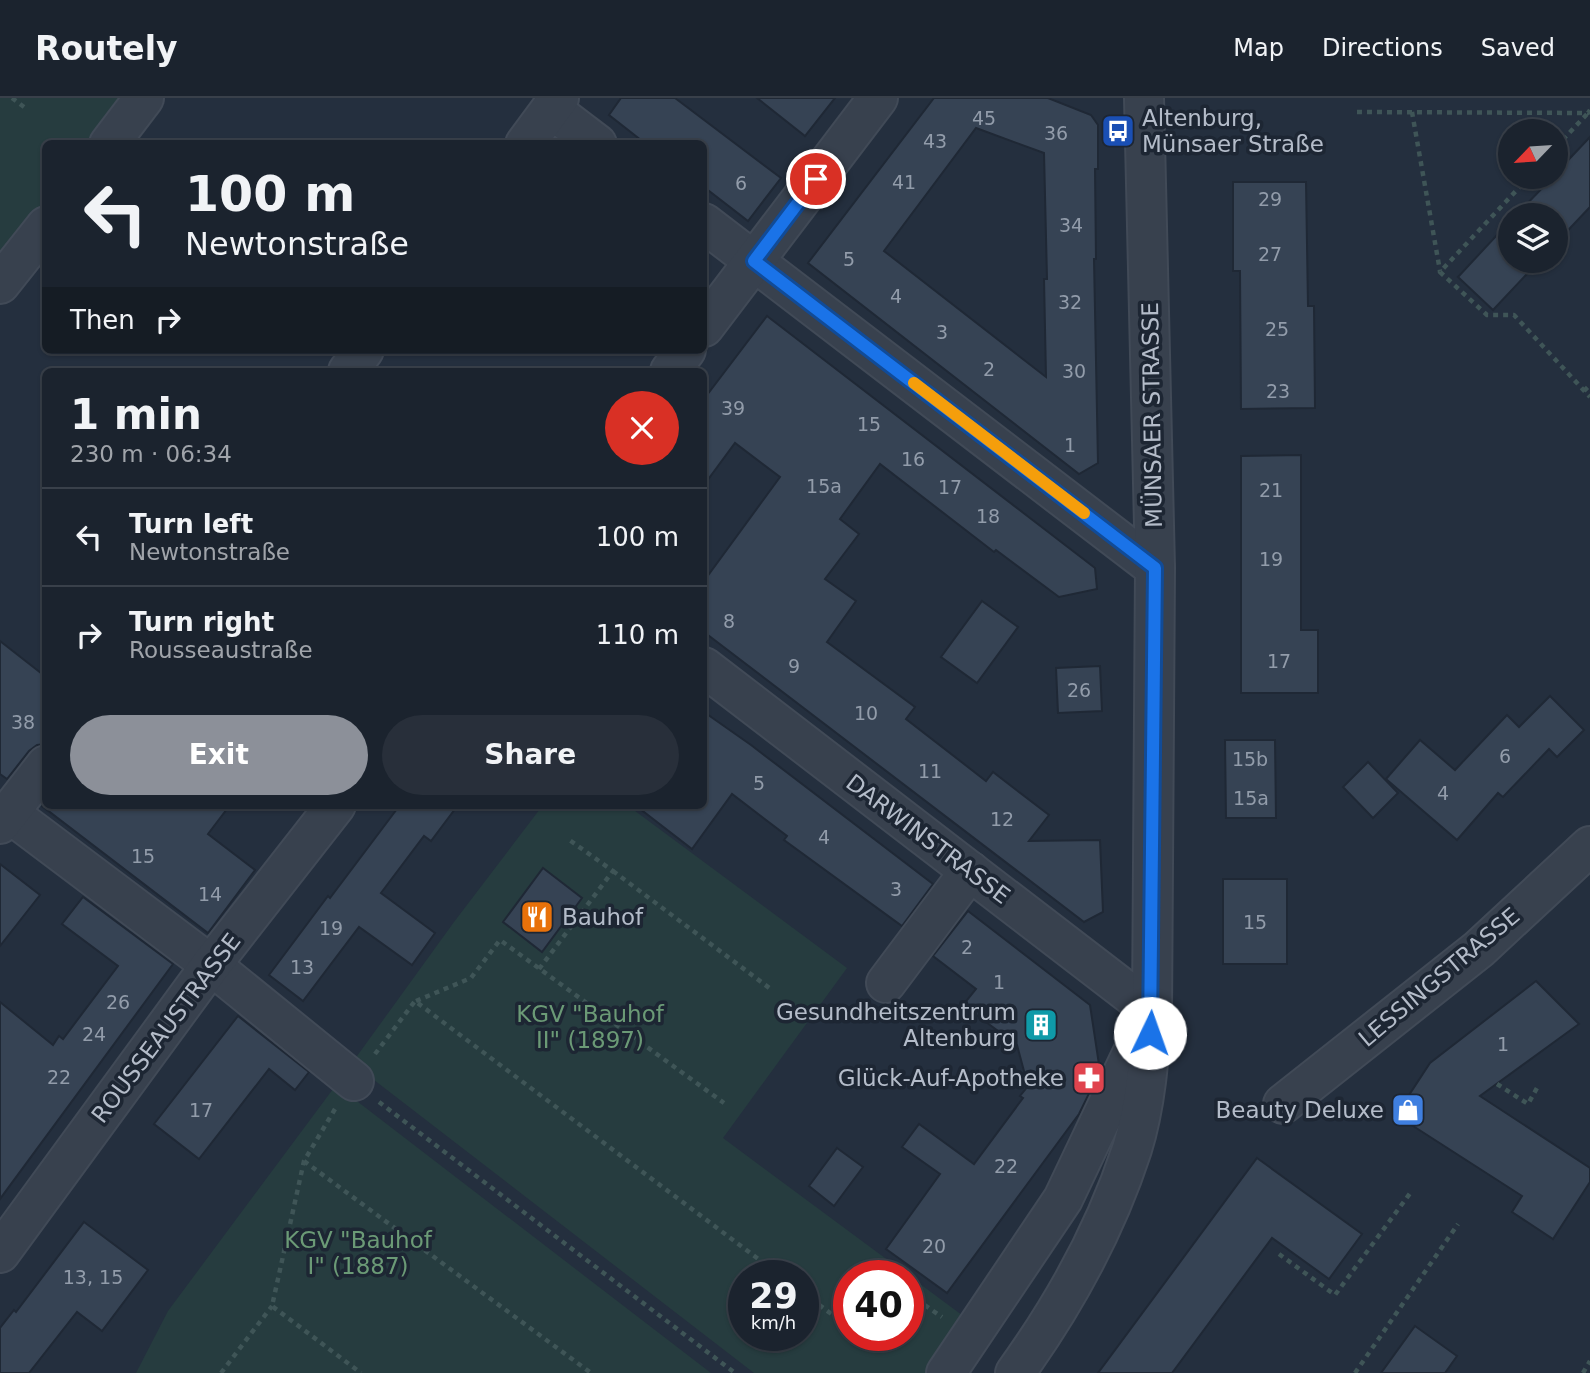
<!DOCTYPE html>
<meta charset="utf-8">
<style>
body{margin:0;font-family:"DejaVu Sans",sans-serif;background:#282f3a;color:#f1f3f6;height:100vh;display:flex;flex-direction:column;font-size:26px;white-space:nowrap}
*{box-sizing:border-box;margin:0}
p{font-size:23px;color:#a0a4aa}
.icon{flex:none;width:38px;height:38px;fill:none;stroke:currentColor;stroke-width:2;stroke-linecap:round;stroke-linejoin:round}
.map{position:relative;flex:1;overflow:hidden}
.details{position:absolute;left:42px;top:270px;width:665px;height:441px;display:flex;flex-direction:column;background:#1b232e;border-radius:10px;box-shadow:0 2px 5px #0004,0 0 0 2px #39404a}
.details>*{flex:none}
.guide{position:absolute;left:42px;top:42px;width:665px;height:214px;border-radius:10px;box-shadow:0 2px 5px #0004,0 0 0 2px #39404a;background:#1b232e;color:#f1f3f6;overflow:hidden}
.needle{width:46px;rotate:245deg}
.controls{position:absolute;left:1498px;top:21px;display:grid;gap:14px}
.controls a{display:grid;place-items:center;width:70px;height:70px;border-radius:50%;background:#1b232e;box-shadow:0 2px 5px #0004,0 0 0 2px #39404a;font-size:35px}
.speed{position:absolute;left:728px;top:1162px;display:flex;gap:14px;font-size:35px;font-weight:700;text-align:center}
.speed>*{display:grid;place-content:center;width:91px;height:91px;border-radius:50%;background:#1b232e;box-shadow:0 2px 5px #0004,0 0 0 2px #39404a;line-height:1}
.speed small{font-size:18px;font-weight:400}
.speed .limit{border:10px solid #d22;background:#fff;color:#111}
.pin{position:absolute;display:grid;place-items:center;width:60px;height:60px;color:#fff;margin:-30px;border:4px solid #fff;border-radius:50%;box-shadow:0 2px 7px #0007}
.me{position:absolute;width:77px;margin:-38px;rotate:3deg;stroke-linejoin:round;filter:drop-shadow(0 0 5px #0008)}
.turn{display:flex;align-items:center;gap:24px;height:147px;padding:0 28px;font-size:32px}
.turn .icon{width:91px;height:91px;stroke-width:2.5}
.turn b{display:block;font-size:49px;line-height:60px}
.then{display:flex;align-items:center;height:66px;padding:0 28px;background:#0003;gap:14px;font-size:26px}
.round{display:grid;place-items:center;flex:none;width:74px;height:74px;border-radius:37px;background:#282f3a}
.summary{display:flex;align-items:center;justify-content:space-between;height:119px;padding:0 28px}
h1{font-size:42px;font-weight:800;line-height:52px}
.primary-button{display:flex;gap:14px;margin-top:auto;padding:14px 28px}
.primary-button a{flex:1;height:80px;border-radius:42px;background:#8c9099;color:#fff;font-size:28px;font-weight:800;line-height:80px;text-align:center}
.primary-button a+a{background:#282f3a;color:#f1f3f6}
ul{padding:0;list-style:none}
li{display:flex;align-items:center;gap:21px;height:98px;padding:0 28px;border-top:2px solid #39404a}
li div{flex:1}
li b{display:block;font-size:26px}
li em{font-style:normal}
header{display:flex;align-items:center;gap:42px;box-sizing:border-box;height:98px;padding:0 35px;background:#1b232e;border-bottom:2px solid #39404a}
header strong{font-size:33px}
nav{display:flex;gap:38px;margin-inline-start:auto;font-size:24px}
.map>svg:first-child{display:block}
</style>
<header>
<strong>Routely</strong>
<nav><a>Map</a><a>Directions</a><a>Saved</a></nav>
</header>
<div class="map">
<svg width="1590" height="1275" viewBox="0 0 1590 1275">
<rect width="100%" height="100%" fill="#242f3e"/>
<g fill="#263c3f" fill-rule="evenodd">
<polygon points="0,0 136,0 100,45 46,46 45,116 0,175"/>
<path d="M543,707H627L847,870L723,1040L970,1223L932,1275H754L352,965L454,824ZM744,1178H803V1237H744ZM849,1178H908V1237H849Z"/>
<polygon points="336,987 711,1275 136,1275 168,1213"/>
</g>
<g fill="#364354" stroke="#1f2835" stroke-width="2" fill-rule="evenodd">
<polygon points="621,0 675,0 781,80 748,123 704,89 704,46 646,46 609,17"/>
<polygon points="757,0 835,0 805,38"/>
<path d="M934,0H1048L1091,17L1098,27V71H1095L1096,161H1094L1098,365L1079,376L808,165ZM976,30L1044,55L1047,181H1044L1046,279L884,153Z"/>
<polygon points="1590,39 1590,109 1556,145 1556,117 1516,117 1553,79 1556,79 1556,75"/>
<polygon points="1233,84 1306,84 1308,208 1314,208 1315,310 1241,311 1240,173 1233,173"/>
<polygon points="1510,123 1510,163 1539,163 1493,212 1458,179"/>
<polygon points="767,218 1095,470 1097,491 1059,499 996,452 994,454 880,366 840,421 859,436 825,481 856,503 827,544 915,609 906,621 986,683 993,674 1049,717 1029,743 1100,742 1103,814 1084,824 704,534 704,483 780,379 735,345 704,387 704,301"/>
<polygon points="1301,357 1301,532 1318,532 1318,595 1241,595 1241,358"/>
<polygon points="982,503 1018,529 977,585 941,559"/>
<polygon points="0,543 46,579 46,646 37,647 29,653 7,681 0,676"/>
<polygon points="1100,568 1102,613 1058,615 1056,570"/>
<polygon points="1550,598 1584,632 1557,659 1549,651 1503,699 1498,695 1457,742 1386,681 1420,642 1455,672 1507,617 1519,629"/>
<polygon points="704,614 751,647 933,786 902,828 784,742 787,738 732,696 692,751 635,707 704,707"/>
<polygon points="1225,642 1275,642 1276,720 1226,720"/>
<polygon points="1368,664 1398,695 1373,720 1343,689"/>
<polygon points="46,703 46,707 230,707 208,736 255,772 208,835 42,708"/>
<polygon points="400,707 458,707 431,743 424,738 381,795 435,835 412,867 359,829 303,903 269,877 328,798 330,800"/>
<polygon points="0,766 40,797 0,848"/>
<polygon points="543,770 582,800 542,854 503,824"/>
<rect x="1223" y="781" width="64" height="85"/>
<polygon points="83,799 173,866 0,1101 0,904 53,947 59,938 63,941 118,868 62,826"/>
<polygon points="968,813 1090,907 1100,973 1079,1016 947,1195 886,1151 940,1076 902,1049 919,1026 974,1066 1023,1000 1020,998 1028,988 1017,947 963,907 976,891 933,858"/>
<polygon points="1536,883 1579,926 1480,998 1590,1070 1590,1084 1553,1141 1512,1114 1522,1098 1396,1017 1430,965"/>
<polygon points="238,918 309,974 295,992 269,971 199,1061 154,1026"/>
<polygon points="837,1050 863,1069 834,1108 809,1088"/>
<polygon points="1257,1060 1362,1136 1329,1181 1272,1140 1172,1275 1098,1275"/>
<polygon points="84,1124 148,1172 102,1233 77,1214 29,1275 0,1275 0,1230 14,1212 16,1214"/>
<polygon points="1415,1228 1457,1258 1445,1275 1381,1275"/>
</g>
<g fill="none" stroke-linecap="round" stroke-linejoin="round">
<defs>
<g id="minor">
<polyline points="551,11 597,46"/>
<polyline points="109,46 144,0"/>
<polyline points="525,46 559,0"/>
<polyline points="704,125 1155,470"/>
<polyline points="0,186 46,128"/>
<polyline points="704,229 878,0"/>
<polyline points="348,273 364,252"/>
<polyline points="670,273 686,252"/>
<polyline points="704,569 1152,913"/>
<polyline points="9,715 211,867 354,983"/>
<polyline points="0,726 46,667"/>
<polyline points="886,885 970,773"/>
<polyline points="1283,1006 1479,851 1590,748"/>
<polyline points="0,1155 211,867 336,707"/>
<polyline points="946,1275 1063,1101 1141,937"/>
<path d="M1015,1275C1064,1207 1106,1131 1132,1051C1146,1006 1149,959 1152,913L1155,470L1144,0"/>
</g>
</defs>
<use href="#minor" stroke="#414a57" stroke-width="42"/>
<g stroke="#3f5557" stroke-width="4.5" stroke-dasharray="5 5" stroke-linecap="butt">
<polyline points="12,0 28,12"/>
<polyline points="1357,14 1588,15 1590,12"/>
<polyline points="1412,14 1440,173"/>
<polyline points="1556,49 1588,15"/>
<polyline points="1529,79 1440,174 1487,217 1514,217 1590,299"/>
<polyline points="1584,293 1590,287"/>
<polyline points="613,773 772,892"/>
<polyline points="539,871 613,773 568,741"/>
<polyline points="416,903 471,880 500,842 724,1005"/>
<polyline points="375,956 415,903 781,1178"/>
<polyline points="1497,986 1528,1006 1537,990"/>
<polyline points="379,1004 735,1275"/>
<polyline points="335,1011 304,1063 272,1208 361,1275"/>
<polyline points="304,1063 591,1275"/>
<polyline points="1279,1156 1335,1197 1411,1094"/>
<polyline points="803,1195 849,1229"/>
<polyline points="908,1198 910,1197 942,1219"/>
<polyline points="860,1237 872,1247 879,1237"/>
<polyline points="221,1275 272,1208"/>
<polyline points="1355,1275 1458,1126"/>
<polyline points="1583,1275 1590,1263"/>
</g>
<use href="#minor" stroke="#38414e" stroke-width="38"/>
</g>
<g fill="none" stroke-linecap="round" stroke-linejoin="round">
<defs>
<polyline id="route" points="816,81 754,163 1155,470 1150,935"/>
</defs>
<use href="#route" stroke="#114b97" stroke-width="18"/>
<use href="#route" stroke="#1a73e8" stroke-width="12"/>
<polyline stroke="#f59e0b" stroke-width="12" points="914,285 1084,415"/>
</g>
<defs>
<symbol id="bus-square" viewBox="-11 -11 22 22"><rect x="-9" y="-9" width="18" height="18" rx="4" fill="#1a4fb4" stroke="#1d2633"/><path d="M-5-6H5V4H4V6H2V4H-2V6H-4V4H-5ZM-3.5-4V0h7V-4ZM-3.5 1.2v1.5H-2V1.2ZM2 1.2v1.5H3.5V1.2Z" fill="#fff"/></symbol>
<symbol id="restaurant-square" viewBox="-11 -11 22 22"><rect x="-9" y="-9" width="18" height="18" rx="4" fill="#e8710a" stroke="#1d2633"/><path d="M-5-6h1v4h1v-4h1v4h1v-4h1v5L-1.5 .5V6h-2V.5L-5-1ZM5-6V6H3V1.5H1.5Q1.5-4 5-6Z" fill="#fff"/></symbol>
<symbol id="building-square" viewBox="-11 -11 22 22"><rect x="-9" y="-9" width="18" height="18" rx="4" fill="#0f9aa8" stroke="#1d2633"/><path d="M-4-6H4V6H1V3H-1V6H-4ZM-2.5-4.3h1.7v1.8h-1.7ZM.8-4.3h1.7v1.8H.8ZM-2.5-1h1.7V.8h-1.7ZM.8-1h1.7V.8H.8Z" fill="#fff"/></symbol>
<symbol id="pharmacy-square" viewBox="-11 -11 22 22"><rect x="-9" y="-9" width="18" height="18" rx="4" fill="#e0444e" stroke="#1d2633"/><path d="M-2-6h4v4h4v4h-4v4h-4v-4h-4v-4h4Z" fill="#fff"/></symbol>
<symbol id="shop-square" viewBox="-11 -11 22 22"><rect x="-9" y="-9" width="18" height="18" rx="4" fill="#3f7fe0" stroke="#1d2633"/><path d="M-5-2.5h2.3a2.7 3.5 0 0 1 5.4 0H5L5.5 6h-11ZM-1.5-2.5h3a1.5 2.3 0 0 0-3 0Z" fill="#fff"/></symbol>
</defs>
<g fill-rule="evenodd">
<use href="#bus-square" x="1099" y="14" width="38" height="38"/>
<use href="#restaurant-square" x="518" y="800" width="38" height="38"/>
<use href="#building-square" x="1022" y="908" width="38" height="38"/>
<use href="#pharmacy-square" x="1070" y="961" width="38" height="38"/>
<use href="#shop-square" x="1389" y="993" width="38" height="38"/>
</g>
<g text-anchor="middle" stroke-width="7" stroke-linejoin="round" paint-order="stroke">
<g font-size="19" fill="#929caa">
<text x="984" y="27">45</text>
<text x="1056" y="42">36</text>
<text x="935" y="50">43</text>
<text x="904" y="91">41</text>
<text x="741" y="92">6</text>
<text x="1270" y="108">29</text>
<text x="1071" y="134">34</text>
<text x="1270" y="163">27</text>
<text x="849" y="168">5</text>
<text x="896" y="205">4</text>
<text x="1070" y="211">32</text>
<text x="1277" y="238">25</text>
<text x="942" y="241">3</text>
<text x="989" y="278">2</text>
<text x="1074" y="280">30</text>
<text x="1278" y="300">23</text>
<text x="733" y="317">39</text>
<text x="869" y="333">15</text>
<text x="1070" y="354">1</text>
<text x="913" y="368">16</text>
<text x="824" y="395">15a</text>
<text x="950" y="396">17</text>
<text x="1271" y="399">21</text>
<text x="988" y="425">18</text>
<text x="1271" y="468">19</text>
<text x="729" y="530">8</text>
<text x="1279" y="570">17</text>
<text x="794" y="575">9</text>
<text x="1079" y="599">26</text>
<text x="866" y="622">10</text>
<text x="23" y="631">38</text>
<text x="1505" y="665">6</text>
<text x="1250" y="668">15b</text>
<text x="930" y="680">11</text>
<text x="759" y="692">5</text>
<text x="1443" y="702">4</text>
<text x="1251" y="707">15a</text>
<text x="1002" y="728">12</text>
<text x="824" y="746">4</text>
<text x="143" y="765">15</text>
<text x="896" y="798">3</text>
<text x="210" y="803">14</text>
<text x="1255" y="831">15</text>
<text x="331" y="837">19</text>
<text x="967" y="856">2</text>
<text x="302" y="876">13</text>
<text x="999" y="891">1</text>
<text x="118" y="911">26</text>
<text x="94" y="943">24</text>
<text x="1503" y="953">1</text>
<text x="59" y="986">22</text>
<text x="201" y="1019">17</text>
<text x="1006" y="1075">22</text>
<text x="934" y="1155">20</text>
<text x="93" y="1186">13, 15</text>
</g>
<g font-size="23" fill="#b4bcc9" stroke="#1d2633" text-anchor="end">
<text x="1142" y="28" text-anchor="start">Altenburg,<tspan x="1142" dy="26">Münsaer Straße</tspan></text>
<text x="562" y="827" text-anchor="start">Bauhof</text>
<text x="1016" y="922">Gesundheitszentrum<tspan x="1016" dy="26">Altenburg</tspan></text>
<text x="1064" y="988">Glück-Auf-Apotheke</text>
<text x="1384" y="1020">Beauty Deluxe</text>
</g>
<g font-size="23" fill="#b4bcc9" stroke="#1d2633">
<text transform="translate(1152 317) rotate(-91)" y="8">MÜNSAER STRASSE</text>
<text transform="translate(928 741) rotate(37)" y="8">DARWINSTRASSE</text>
<text transform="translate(1439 879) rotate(-40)" y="8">LESSINGSTRASSE</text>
<text transform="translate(166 930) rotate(-53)" y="8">ROUSSEAUSTRASSE</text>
</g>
<g font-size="23" fill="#6b9a76" stroke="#1d2633">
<text x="590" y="924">KGV "Bauhof<tspan x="590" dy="26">II" (1897)</tspan></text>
<text x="358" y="1150">KGV "Bauhof<tspan x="358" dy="26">I" (1887)</tspan></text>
</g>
</g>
</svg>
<div class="controls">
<a><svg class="needle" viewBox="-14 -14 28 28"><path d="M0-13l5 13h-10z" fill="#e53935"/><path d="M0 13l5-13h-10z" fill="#a0a4aa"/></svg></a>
<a><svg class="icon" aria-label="layers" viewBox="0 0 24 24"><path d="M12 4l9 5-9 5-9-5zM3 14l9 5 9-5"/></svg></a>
</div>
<div class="speed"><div>29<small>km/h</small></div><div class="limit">40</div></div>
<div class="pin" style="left:816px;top:81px;background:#d93025"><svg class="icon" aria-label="arrive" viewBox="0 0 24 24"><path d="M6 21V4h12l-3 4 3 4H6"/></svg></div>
<svg class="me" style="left:1150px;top:935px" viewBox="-20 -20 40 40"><circle r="19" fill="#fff"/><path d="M0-13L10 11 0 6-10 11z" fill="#1a73e8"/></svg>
<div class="guide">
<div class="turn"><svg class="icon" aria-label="left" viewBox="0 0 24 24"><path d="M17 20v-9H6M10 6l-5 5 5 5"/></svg><div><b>100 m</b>Newtonstraße</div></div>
<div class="then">Then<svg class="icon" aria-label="right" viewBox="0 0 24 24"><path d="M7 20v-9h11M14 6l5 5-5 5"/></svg></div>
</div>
<section class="details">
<div class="summary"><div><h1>1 min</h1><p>230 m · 06:34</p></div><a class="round" style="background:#d93025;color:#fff"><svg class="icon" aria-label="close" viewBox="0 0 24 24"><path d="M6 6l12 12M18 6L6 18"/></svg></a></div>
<ul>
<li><svg class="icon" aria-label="left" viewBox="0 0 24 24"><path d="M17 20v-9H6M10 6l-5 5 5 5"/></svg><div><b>Turn left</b><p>Newtonstraße</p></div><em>100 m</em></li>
<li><svg class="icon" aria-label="right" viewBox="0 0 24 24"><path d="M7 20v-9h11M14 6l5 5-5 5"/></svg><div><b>Turn right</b><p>Rousseaustraße</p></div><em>110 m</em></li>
</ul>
<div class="primary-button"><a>Exit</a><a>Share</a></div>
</section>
</div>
